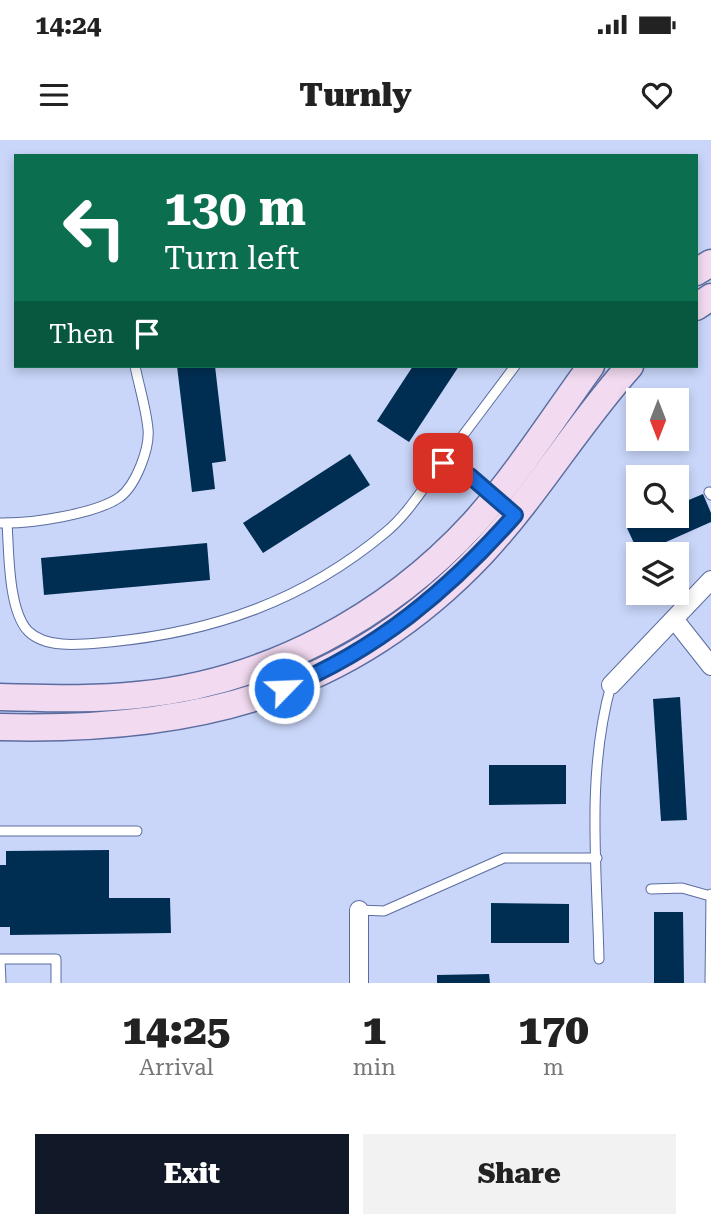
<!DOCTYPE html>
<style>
body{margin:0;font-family:"Roboto Serif",serif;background:#f2f2f2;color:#222;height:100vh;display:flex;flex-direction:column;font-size:26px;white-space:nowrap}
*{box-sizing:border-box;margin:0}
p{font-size:23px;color:#767676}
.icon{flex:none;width:38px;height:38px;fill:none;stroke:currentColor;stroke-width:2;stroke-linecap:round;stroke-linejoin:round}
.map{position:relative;height:843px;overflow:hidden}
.panel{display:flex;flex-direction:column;background:#fff;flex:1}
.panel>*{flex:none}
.top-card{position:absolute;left:14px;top:14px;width:684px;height:214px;border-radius:0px;box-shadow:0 4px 10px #0003;background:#0b6e4f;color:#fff;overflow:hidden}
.needle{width:46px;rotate:180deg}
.fabs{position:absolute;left:626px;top:248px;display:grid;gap:14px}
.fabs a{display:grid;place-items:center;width:63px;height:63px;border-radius:0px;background:#fff;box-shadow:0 4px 10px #0003;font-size:35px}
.pin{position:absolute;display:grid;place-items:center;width:60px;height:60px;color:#fff;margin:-30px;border-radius:14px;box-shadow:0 4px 10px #0006}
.me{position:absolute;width:77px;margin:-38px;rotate:66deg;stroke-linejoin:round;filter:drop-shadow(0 0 5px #0008)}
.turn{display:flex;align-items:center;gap:24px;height:147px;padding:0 35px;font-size:32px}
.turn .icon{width:91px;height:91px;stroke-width:2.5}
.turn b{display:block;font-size:49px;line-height:60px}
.then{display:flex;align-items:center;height:66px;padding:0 35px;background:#0003;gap:14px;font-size:26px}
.eta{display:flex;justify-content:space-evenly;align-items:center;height:119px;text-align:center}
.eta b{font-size:42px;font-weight:800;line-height:49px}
.cta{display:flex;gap:14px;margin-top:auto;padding:14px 35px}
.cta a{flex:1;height:80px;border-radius:0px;background:#111827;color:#fff;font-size:28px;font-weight:800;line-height:80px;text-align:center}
.cta a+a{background:#f2f2f2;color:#222}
.status{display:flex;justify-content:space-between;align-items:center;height:49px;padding:0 35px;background:#fff;direction:ltr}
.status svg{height:19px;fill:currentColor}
header{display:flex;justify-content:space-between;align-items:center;height:91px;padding:0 35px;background:#fff;font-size:32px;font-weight:800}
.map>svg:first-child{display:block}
</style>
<div class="status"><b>14:24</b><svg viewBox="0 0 49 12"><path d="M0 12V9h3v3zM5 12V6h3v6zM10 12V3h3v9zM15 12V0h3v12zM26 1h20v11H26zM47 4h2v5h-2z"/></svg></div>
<header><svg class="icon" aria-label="menu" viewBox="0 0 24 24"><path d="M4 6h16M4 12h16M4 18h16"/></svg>Turnly<svg class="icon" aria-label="heart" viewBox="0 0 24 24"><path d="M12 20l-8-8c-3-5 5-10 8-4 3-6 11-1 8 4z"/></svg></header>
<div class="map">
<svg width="711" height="843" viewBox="0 0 711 843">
<rect width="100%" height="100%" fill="#c9d6f9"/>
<g fill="#002e53">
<polygon points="177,226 215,226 226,321 212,323 215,349 192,352"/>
<polygon points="413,226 459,226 409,302 377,281"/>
<polygon points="350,314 370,345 263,413 243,383"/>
<polygon points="703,354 711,373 711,382 639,414 627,388 653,376 677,376 677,365"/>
<polygon points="207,403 210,440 44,455 41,418"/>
<polygon points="680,557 687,680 661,681 653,559"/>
<polygon points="489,625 566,625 566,664 489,665"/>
<polygon points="109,710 109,758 170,758 171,793 10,795 10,787 0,787 0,725 6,725 6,711"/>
<polygon points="491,763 569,764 569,803 491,803"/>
<polygon points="654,772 683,772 684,843 654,843"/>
<polygon points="489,834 490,843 437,843 437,835"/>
</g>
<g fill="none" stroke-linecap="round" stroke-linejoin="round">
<defs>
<g id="lane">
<polyline points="709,352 711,355"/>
<polyline points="492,356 470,336 443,322 515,226"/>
<path d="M0,383C30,384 96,374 120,357C136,345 150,308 148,289C146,268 139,246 135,226"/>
<path d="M7,383C9,411 8,470 28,491C47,510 85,504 110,502C214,492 305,460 386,392C408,374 425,345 443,322"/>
<polyline points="0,691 137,691"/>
<polyline points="651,749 682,748 710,756"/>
<polyline points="359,770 384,771 504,718 597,718"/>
<path d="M599,819C597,728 586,634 611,545"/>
<polyline points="1,843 0,819 56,819 56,843"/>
<polyline points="710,843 711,754"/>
</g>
<g id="street">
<polyline points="674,479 711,526"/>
<polyline points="611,545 711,440"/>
<polyline points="359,770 359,843"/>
</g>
<g id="secondary">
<polyline points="696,132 711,123"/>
<polyline points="696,167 711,157"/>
<path d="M0,557C46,558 92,560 138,555C266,543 388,477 474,383C517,335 553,278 591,226"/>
<path d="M0,587C190,592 347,556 482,413C537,354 577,285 630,226"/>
</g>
</defs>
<use href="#lane" stroke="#5b6da0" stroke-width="11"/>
<use href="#street" stroke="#5b6da0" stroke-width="20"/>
<use href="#secondary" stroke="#5b6da0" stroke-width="29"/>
<use href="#lane" stroke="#fff" stroke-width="9"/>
<use href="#street" stroke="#fff" stroke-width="18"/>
<use href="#secondary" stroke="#f2daf0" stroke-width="26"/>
</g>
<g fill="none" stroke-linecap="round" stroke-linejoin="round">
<defs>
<path id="route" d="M284,548C376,511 450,449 515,375L470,336L443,323"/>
</defs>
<use href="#route" stroke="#114b97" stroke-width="18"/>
<use href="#route" stroke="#1a73e8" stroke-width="12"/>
</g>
</svg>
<div class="fabs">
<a><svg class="needle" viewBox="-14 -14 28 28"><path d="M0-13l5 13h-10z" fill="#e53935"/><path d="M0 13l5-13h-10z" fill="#767676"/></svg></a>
<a><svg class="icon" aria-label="search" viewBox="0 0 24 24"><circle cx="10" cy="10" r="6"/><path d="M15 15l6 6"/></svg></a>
<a><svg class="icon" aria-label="layers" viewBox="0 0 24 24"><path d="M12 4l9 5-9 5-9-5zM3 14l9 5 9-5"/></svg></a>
</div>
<div class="pin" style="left:443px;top:323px;background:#d93025"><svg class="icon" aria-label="arrive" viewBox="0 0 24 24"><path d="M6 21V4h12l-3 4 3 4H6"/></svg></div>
<svg class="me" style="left:284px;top:548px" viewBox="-20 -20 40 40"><circle r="17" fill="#1a73e8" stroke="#fff" stroke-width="3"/><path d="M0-11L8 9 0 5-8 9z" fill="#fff"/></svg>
<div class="top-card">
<div class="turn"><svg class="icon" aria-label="left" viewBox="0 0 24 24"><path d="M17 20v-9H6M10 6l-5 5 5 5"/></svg><div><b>130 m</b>Turn left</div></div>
<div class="then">Then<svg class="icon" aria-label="arrive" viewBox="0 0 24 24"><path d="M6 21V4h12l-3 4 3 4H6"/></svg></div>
</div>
</div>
<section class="panel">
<div class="eta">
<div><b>14:25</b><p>Arrival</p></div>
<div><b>1</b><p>min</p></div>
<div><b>170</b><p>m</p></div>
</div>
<div class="cta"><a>Exit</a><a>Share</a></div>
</section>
